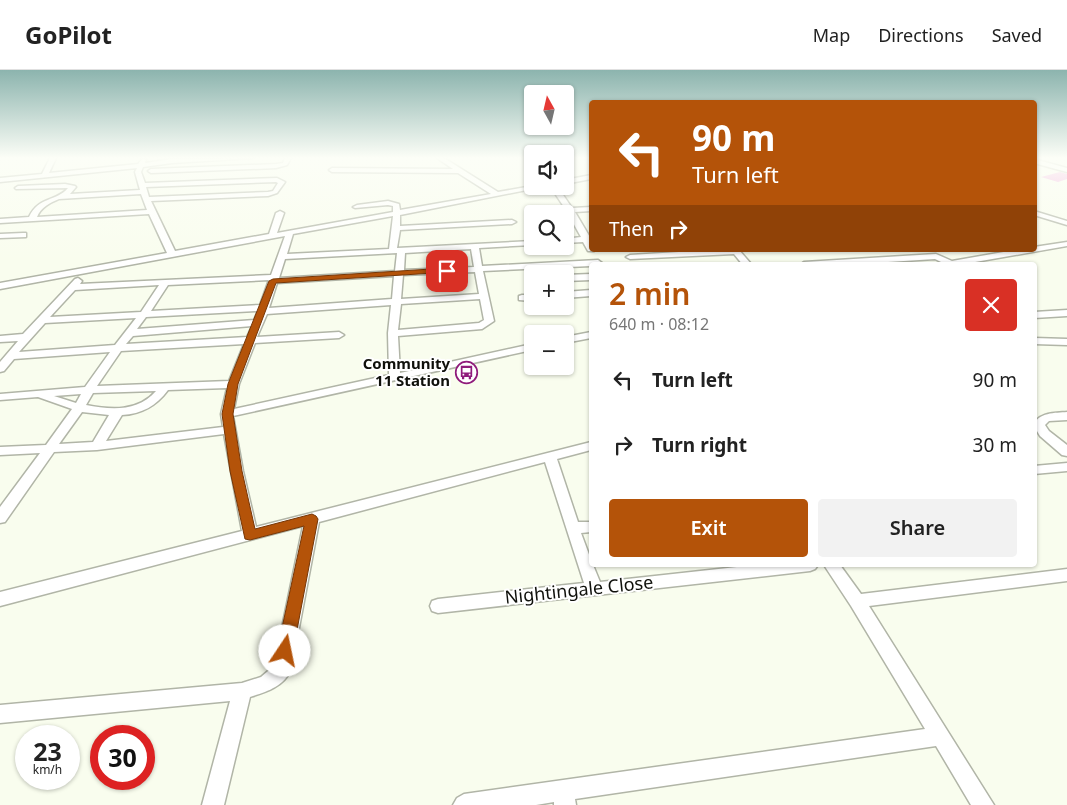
<!DOCTYPE html>
<meta charset="utf-8">
<style>
body{margin:0;font-family:"Noto Sans",sans-serif;background:#f2f2f2;color:#222;height:100vh;display:flex;flex-direction:column;font-size:19px;white-space:nowrap}
*{box-sizing:border-box;margin:0}
p{font-size:16px;color:#767676}
.icon{flex:none;width:28px;height:28px;fill:none;stroke:currentColor;stroke-width:2;stroke-linecap:round;stroke-linejoin:round}
.map{position:relative;flex:1;overflow:hidden}
.side{position:absolute;left:589px;top:192px;width:448px;height:305px;display:flex;flex-direction:column;background:#fff;border-radius:5px;box-shadow:0 1px 4px #0004}
.side>*{flex:none}
.top-card{position:absolute;left:589px;top:30px;width:448px;height:152px;border-radius:5px;box-shadow:0 1px 4px #0004;background:#b45309;color:#fff;overflow:hidden}
.needle{width:32px;rotate:352deg}
.controls{position:absolute;left:524px;top:15px;display:grid;gap:10px}
.controls a{display:grid;place-items:center;width:50px;height:50px;border-radius:5px;background:#fff;box-shadow:0 1px 4px #0004;font-size:25px}
.speed{position:absolute;left:15px;top:655px;display:flex;gap:10px;font-size:25px;font-weight:700;text-align:center}
.speed>*{display:grid;place-content:center;width:65px;height:65px;border-radius:50%;background:#fff;box-shadow:0 1px 4px #0004;line-height:1}
.speed small{font-size:12px;font-weight:400}
.speed .limit{border:8px solid #d22;background:#fff;color:#111}
.pin{position:absolute;display:grid;place-items:center;width:42px;height:42px;color:#fff;margin:-21px;border-radius:10px;box-shadow:0 2px 8px #0006}
.me{position:absolute;width:55px;margin:-28px;rotate:11deg;stroke-linejoin:round;filter:drop-shadow(0 0 4px #0008)}
.turn{display:flex;align-items:center;gap:18px;height:105px;padding:0 20px;font-size:22px}
.turn .icon{width:65px;height:65px;stroke-width:2.5}
.turn b{display:block;font-size:35px;line-height:42px}
.then{display:flex;align-items:center;height:48px;padding:0 20px;background:#0003;gap:10px;font-size:19px}
.round{display:grid;place-items:center;flex:none;width:52px;height:52px;border-radius:5px;background:#f2f2f2}
.headline{display:flex;align-items:center;justify-content:space-between;height:85px;padding:0 20px}
h1{font-size:30px;font-weight:600;line-height:38px;color:#b45309}
.button{display:flex;gap:10px;margin-top:auto;padding:10px 20px}
.button a{flex:1;height:58px;border-radius:5px;background:#b45309;color:#fff;font-size:20px;font-weight:600;line-height:58px;text-align:center}
.button a+a{background:#f2f2f2;color:#222}
ul{padding:0;list-style:none}
li{display:flex;align-items:center;gap:15px;height:65px;padding:0 20px}
li div{flex:1}
li b{display:block;font-size:19px}
li em{font-style:normal}
header{display:flex;align-items:center;gap:30px;box-sizing:border-box;height:70px;padding:0 25px;background:#fff;border-bottom:1px solid #e0e0e0}
header strong{font-size:24px}
nav{display:flex;gap:28px;margin-inline-start:auto;font-size:18px}
.map>svg:first-child{display:block}
</style>
<header>
<strong>GoPilot</strong>
<nav><a>Map</a><a>Directions</a><a>Saved</a></nav>
</header>
<div class="map">
<svg width="1067" height="735" viewBox="0 0 1067 735">
<rect width="100%" height="100%" fill="#f9fdee"/>
<polygon fill="#f1a0dd" points="1060,102 1067,104 1067,109 1058,112 1041,107"/>
<g fill="none" stroke-linecap="round" stroke-linejoin="round">
<defs>
<g id="minor">
<path d="M50,88H56L49,103L138,94L143,88L146,90L145,93L172,89L253,88L172,93L143,97L141,102L145,113L277,108L285,112L277,123L268,126L151,131L175,181L269,164L276,143L280,141L284,143L277,163L393,142V136L388,135L355,138L353,137L357,135L388,131L399,134L400,140L491,124L458,103L332,102L329,100L332,98L453,99L437,88H444L498,122L532,116H547L400,145V156L512,150L516,152L512,154L400,160L397,178L532,171V175L479,178L482,196L598,190L602,193L591,196L483,201L494,251L482,259L398,266L400,303L532,274V280L233,346L243,401L256,457L591,372V380L557,389L578,452H591V462L581,463L591,490V495H593L600,512L755,495H818L815,499L810,501L438,543L432,541L430,536L432,531L438,529L584,513L545,392L319,452L291,600C283,617 266,622 250,627L224,735H202L230,631L0,653V635L242,613L261,607L274,596L303,456L0,536V522L242,461L224,364L97,380L54,382L5,452L0,453V437L40,383L0,385V377L46,375L72,339L38,327L0,330V324L85,317L110,282L14,289L4,301L0,302V292L18,271L0,272V266L23,264L75,209L78,208L82,211L80,214L271,205L285,166L0,219V213L167,183L149,144L0,153V149L29,147C39,126 56,132 68,118L16,119L15,118L18,116L65,114L75,116L76,117L70,124L140,120L135,102L137,98L0,112V108L42,104ZM276,112L278,113L273,121L268,122L149,127L146,117ZM141,124L147,140L37,147C41,137 50,133 59,129ZM393,146L389,179L287,184L293,164ZM471,179L474,197L404,200L405,183ZM397,183L395,201L279,208L285,189ZM475,202L479,224L401,229L403,205ZM394,206L392,229L269,238L277,213ZM269,210L260,235L151,241L168,215ZM159,215L141,242L50,247L75,220ZM480,229L484,250L479,253L398,260L401,234ZM391,235L388,263L389,305L234,339L239,314L255,273L339,268L344,265L339,262L257,267L267,244ZM258,241L254,250L137,259L146,247ZM136,248L115,275L19,282L45,253ZM252,256L247,267L126,274L133,266ZM244,274L229,311L97,316L121,281ZM227,318L221,344L223,357L106,371L122,345C142,344 156,336 168,320ZM156,321C138,342 111,340 86,335L93,323ZM81,324L76,333L54,326ZM82,342L109,345L93,372L59,374Z"/>
<polygon points="285,88 291,88 287,95 276,98 151,103 148,101 151,99 276,94 283,93"/>
<polygon points="1034,89 1067,98 1067,102 1034,93"/>
<polygon points="591,105 591,109 565,114 565,110"/>
<polygon points="550,116 557,116 572,138 591,137 591,141 575,142 591,169 591,180 594,181 588,181 583,172 565,173 565,169 581,167 566,140"/>
<polygon points="1034,141 1067,151 1067,155 1034,145"/>
<polygon points="23,163 26,163 26,167 0,168 0,164"/>
<polygon points="1067,172 1067,176 958,195 940,195 943,193 935,189 841,195 800,195 804,192 936,184 952,191 1015,180 1034,180 1034,177"/>
<polygon points="711,180 739,180 752,195 743,195 734,184 630,189 626,187 630,185"/>
<polygon points="591,204 591,210 565,211 565,205"/>
<polygon points="591,220 591,226 565,228 565,222"/>
<polygon points="522,225 532,225 532,231 519,230 519,226"/>
<polygon points="1067,240 1067,246 1034,248 1034,242"/>
<polygon points="591,262 591,268 565,273 565,267"/>
<polygon points="1034,268 1067,269 1067,275 1034,274"/>
<path d="M1067,342V350L1049,351L1045,355L1049,361L1067,375V386L1062,385L1040,366L1034,356C1037,342 1056,343 1067,342Z"/>
<polygon points="1067,393 1067,401 1034,404 1034,396"/>
<polygon points="824,495 840,495 861,524 1067,499 1067,511 869,536 994,735 971,735 936,676 575,729 576,735 554,735 554,732 536,735 453,735 457,728 464,724 925,659 851,536"/>
</g>
</defs>
<use href="#minor" stroke="#b1b5a7" stroke-width="3"/>
<use href="#minor" fill="#fff" fill-rule="evenodd"/>
</g>
<linearGradient id="sky" x2="0" y2="1"><stop stop-color="#8cb4ae"/><stop offset="0.46" stop-color="#fcfef7"/><stop offset="1" stop-color="#fcfef7" stop-opacity="0"/></linearGradient>
<rect width="1067" height="191" fill="url(#sky)"/>
<polygon fill="#b45309" stroke="#753606" points="447,198 451,201 450,202 276,213 238,314 233,344 242,401 255,459 312,444 316,446 318,449 293,581 291,586 285,588 280,586 277,581 304,456 250,470 245,469 230,401 222,344 228,314 269,211 273,209"/>
<defs>
<symbol id="bus-ring" viewBox="-11 -11 22 22"><circle r="9.5" fill="#fff" stroke="#8f1b7b" stroke-width="1.5"/><path d="M-5-6H5V4H4V6H2V4H-2V6H-4V4H-5ZM-3.5-4V0h7V-4ZM-3.5 1.2v1.5H-2V1.2ZM2 1.2v1.5H3.5V1.2Z" fill="#8f1b7b"/></symbol>
</defs>
<g fill-rule="evenodd">
<use href="#bus-ring" x="454" y="290" width="25" height="25"/>
</g>
<g text-anchor="middle" stroke-width="4" stroke-linejoin="round" paint-order="stroke">
<g font-size="15" font-weight="bold" fill="#0f100b" stroke="#fff" text-anchor="end">
<text x="450" y="299">Community<tspan x="450" dy="17">11 Station</tspan></text>
</g>
<g font-size="18" fill="#0f100b" stroke="#fff">
<text transform="translate(579 520) rotate(-6)" y="6">Nightingale Close</text>
</g>
</g>
</svg>
<div class="controls">
<a><svg class="needle" viewBox="-14 -14 28 28"><path d="M0-13l5 13h-10z" fill="#e53935"/><path d="M0 13l5-13h-10z" fill="#767676"/></svg></a>
<a><svg class="icon" aria-label="sound" viewBox="0 0 24 24"><path d="M4 9h4l5-4v14l-5-4H4zM17 9q2 3 0 6"/></svg></a>
<a><svg class="icon" aria-label="search" viewBox="0 0 24 24"><circle cx="10" cy="10" r="6"/><path d="M15 15l6 6"/></svg></a>
<a>+</a>
<a>−</a>
</div>
<div class="speed"><div>23<small>km/h</small></div><div class="limit">30</div></div>
<div class="pin" style="left:447px;top:201px;background:#d93025"><svg class="icon" aria-label="arrive" viewBox="0 0 24 24"><path d="M6 21V4h12l-3 4 3 4H6"/></svg></div>
<svg class="me" style="left:285px;top:581px" viewBox="-20 -20 40 40"><circle r="19" fill="#fff"/><path d="M0-13L10 11 0 6-10 11z" fill="#b45309"/></svg>
<div class="top-card">
<div class="turn"><svg class="icon" aria-label="left" viewBox="0 0 24 24"><path d="M17 20v-9H6M10 6l-5 5 5 5"/></svg><div><b>90 m</b>Turn left</div></div>
<div class="then">Then<svg class="icon" aria-label="right" viewBox="0 0 24 24"><path d="M7 20v-9h11M14 6l5 5-5 5"/></svg></div>
</div>
<section class="side">
<div class="headline"><div><h1>2 min</h1><p>640 m · 08:12</p></div><a class="round" style="background:#d93025;color:#fff"><svg class="icon" aria-label="close" viewBox="0 0 24 24"><path d="M6 6l12 12M18 6L6 18"/></svg></a></div>
<ul>
<li><svg class="icon" aria-label="left" viewBox="0 0 24 24"><path d="M17 20v-9H6M10 6l-5 5 5 5"/></svg><div><b>Turn left</b></div><em>90 m</em></li>
<li><svg class="icon" aria-label="right" viewBox="0 0 24 24"><path d="M7 20v-9h11M14 6l5 5-5 5"/></svg><div><b>Turn right</b></div><em>30 m</em></li>
</ul>
<div class="button"><a>Exit</a><a>Share</a></div>
</section>
</div>
